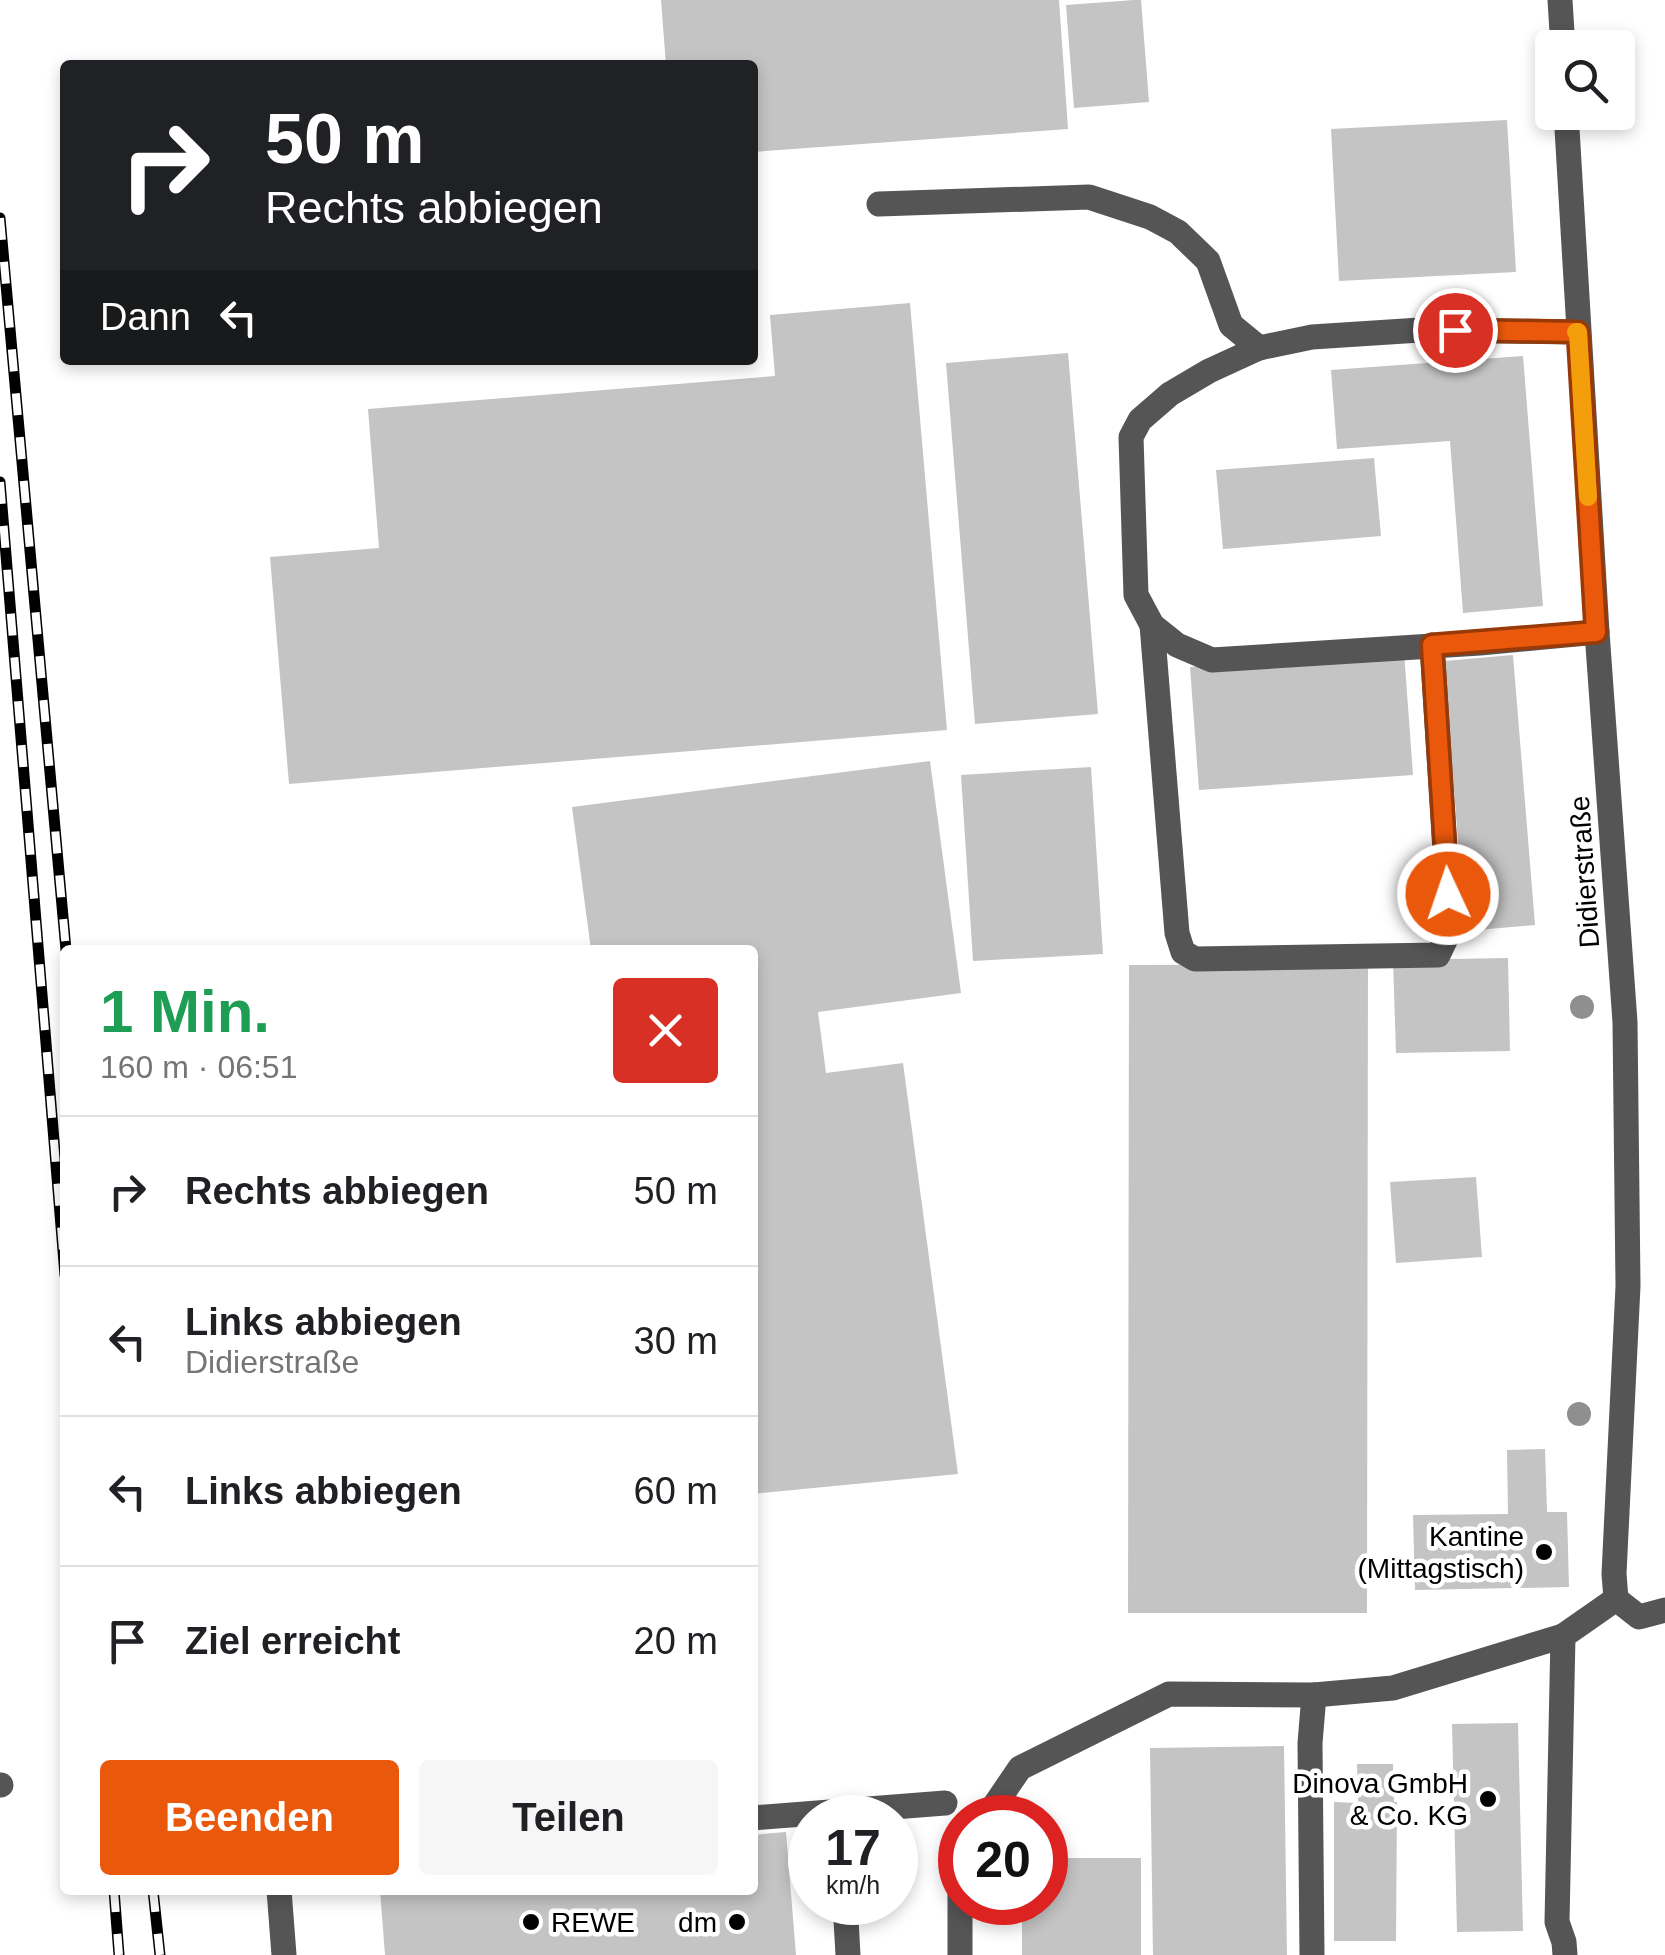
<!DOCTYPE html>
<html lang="de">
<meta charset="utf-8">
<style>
body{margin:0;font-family:Arial,sans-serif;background:#f6f6f6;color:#202124;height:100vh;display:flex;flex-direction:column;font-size:38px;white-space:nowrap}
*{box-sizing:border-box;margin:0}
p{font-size:32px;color:#757577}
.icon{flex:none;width:55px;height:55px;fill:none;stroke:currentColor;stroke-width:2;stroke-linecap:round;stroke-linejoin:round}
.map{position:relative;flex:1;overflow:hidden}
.panel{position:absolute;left:60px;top:945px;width:698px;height:950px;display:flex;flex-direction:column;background:#fff;border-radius:10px;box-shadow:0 5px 15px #0003}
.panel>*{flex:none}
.guide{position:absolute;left:60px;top:60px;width:698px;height:305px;border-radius:10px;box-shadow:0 5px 15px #0003;background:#202124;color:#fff;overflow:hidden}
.controls{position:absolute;left:1535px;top:30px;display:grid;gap:20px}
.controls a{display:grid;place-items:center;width:100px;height:100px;border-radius:10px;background:#fff;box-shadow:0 5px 15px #0003;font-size:50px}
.speed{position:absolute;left:788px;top:1795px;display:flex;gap:20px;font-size:50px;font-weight:700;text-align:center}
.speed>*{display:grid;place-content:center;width:130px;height:130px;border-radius:50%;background:#fff;box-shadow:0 5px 15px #0003;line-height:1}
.speed small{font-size:25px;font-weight:400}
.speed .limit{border:15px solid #d22;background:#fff;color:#111}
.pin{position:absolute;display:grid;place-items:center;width:85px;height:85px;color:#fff;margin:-42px;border:5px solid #fff;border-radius:50%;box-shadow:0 2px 10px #0007}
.me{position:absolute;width:110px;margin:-55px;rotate:357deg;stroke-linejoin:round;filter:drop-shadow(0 0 8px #0008)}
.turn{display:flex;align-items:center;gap:35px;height:210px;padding:0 40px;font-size:45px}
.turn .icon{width:130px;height:130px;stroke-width:2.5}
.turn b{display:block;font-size:70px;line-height:85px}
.then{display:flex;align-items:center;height:95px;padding:0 40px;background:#0003;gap:20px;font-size:38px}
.round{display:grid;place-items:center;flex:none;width:105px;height:105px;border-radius:10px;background:#f6f6f6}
.summary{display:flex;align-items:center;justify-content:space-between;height:170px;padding:0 40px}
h1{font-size:60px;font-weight:600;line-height:75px;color:#1e9e55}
.action{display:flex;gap:20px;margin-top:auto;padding:20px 40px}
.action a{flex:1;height:115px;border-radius:10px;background:#ea580c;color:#fff;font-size:40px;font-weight:600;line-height:115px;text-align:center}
.action a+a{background:#f6f6f6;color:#202124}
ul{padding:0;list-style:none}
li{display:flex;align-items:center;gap:30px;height:150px;padding:0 40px;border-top:2px solid #e0e0e0}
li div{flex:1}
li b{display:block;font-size:38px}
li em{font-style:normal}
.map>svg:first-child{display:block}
</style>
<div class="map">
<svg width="1665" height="1955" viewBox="0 0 1665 1955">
<rect width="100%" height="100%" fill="#fff"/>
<g fill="#c4c4c4">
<polygon points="661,0 1059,0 1068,129 752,152 752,65 666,65"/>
<polygon points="1134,0 1141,0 1149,102 1074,108 1066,5"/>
<polygon points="1507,120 1516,272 1339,281 1331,129"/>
<polygon points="910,303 947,730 289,784 270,557 379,548 368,409 775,376 770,315"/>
<polygon points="1068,353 1098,714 975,724 946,363"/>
<polygon points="1523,356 1543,606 1463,613 1450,441 1337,449 1331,370"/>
<polygon points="1374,458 1381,536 1223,549 1216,470"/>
<polygon points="1404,652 1413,775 1199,790 1190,667"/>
<polygon points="1513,655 1535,925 1465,931 1444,661"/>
<polygon points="930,761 961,993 818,1012 826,1073 903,1063 958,1474 752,1494 752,950 591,950 572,807"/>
<polygon points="1091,767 1103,954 973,961 961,775"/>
<polygon points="1508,958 1510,1051 1396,1053 1393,960"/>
<polygon points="1368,964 1367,1613 1128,1613 1129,965"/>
<polygon points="1476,1177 1482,1257 1396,1263 1390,1182"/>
<polygon points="1545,1449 1547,1512 1567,1512 1569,1587 1415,1590 1413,1515 1508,1514 1507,1450"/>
<polygon points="1518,1723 1523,1931 1457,1932 1452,1724"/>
<polygon points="1284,1746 1287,1955 1153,1955 1150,1748"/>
<polygon points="1357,1764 1393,1764 1394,1802 1397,1802 1396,1941 1334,1941 1334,1802 1358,1803"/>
<polygon points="786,1832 796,1955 385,1955 380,1890 752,1890 752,1835"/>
<polygon points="1045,1858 1141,1858 1141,1955 1022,1955 1022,1902 1045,1902"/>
</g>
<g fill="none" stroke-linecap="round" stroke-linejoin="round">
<g stroke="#555" stroke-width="25">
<polyline points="1560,0 1563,48"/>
<polyline points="1566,112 1597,632 1625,1022 1628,1286 1614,1574 1616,1599 1639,1617 1665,1610"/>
<polyline points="879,204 1089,197 1150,217 1178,232 1208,261 1231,325 1259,348"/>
<polyline points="1578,332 1420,330 1312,337 1259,348 1209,371 1170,394 1140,420 1131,437 1136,595 1152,625 1177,645 1212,660 1480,643 1597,632"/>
<polyline points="1152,625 1177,933 1183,952 1195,959 1438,955 1450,930 1432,645"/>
<polyline points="0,1785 1,1785"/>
<polyline points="752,1818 945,1803"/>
<polyline points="986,1818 1020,1768 1169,1694 1314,1695 1393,1688 1563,1636"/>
<polyline points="279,1890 284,1955"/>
<polyline points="845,1902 848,1955"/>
<polyline points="960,1955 960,1872"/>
<polyline points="1312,1955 1310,1743 1314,1695"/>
<polyline points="1565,1955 1564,1942 1557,1922 1563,1636 1616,1599"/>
</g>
<defs>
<g id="rail">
<polyline points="0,218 66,950"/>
<polyline points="0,482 65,1275"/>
<polyline points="114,1890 119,1955"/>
<polyline points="153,1890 160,1955"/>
</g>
</defs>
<use href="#rail" stroke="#000" stroke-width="11"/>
<use href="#rail" stroke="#fff" stroke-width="8" stroke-dasharray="22" stroke-linecap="butt"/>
</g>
<g fill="#8f8f8f">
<circle cx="1582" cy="1007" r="12"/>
<circle cx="1579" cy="1414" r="12"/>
</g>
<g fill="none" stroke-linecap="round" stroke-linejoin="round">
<defs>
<polyline id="route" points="1448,894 1432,645 1596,632 1578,332 1455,330"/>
</defs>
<use href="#route" stroke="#983908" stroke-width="25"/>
<use href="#route" stroke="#ea580c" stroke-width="18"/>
<polyline stroke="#f59e0b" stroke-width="18" points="1576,332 1578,332 1588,497"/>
</g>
<g fill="#000" stroke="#fff" stroke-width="4">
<circle cx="1544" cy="1552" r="10"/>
<circle cx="1488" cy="1799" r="10"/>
<circle cx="531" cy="1922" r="10"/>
<circle cx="737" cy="1922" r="10"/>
</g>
<g text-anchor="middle" stroke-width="9" stroke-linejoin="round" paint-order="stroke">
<g font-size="28" fill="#000" stroke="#fff">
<text transform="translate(1584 872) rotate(-94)" y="10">Didierstraße</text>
</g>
<g font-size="28" fill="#000" stroke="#fff" text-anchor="end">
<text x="1524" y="1546">Kantine<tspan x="1524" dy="32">(Mittagstisch)</tspan></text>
<text x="1468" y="1793">Dinova GmbH<tspan x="1468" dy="32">&amp; Co. KG</tspan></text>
<text x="551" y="1932" text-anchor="start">REWE</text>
<text x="717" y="1932">dm</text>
</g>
</g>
</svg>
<div class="controls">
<a><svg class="icon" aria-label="search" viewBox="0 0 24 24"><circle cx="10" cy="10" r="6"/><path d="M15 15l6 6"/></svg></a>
</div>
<div class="speed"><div>17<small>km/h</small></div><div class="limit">20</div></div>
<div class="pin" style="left:1455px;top:330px;background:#d93025"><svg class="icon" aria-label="arrive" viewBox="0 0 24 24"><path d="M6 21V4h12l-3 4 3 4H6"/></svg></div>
<svg class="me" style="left:1448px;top:894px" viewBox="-20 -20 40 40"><circle r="17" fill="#ea580c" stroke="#fff" stroke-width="3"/><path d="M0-11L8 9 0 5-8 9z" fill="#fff"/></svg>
<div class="guide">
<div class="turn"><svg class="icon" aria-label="right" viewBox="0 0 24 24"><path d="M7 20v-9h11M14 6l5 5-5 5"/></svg><div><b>50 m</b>Rechts abbiegen</div></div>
<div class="then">Dann<svg class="icon" aria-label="left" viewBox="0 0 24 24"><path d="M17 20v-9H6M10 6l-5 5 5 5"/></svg></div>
</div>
<section class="panel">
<div class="summary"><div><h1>1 Min.</h1><p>160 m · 06:51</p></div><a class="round" style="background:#d93025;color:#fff"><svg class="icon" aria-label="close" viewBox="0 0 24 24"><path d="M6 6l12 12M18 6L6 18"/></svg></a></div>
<ul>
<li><svg class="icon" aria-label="right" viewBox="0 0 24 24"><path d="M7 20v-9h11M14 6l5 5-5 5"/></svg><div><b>Rechts abbiegen</b></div><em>50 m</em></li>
<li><svg class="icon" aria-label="left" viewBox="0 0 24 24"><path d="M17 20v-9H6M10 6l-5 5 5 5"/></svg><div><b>Links abbiegen</b><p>Didierstraße</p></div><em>30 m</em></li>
<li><svg class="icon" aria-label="left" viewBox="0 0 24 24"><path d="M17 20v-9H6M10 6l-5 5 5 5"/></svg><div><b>Links abbiegen</b></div><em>60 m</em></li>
<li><svg class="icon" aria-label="arrive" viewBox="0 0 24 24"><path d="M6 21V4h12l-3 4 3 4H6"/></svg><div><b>Ziel erreicht</b></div><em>20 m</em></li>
</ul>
<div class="action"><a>Beenden</a><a>Teilen</a></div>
</section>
</div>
